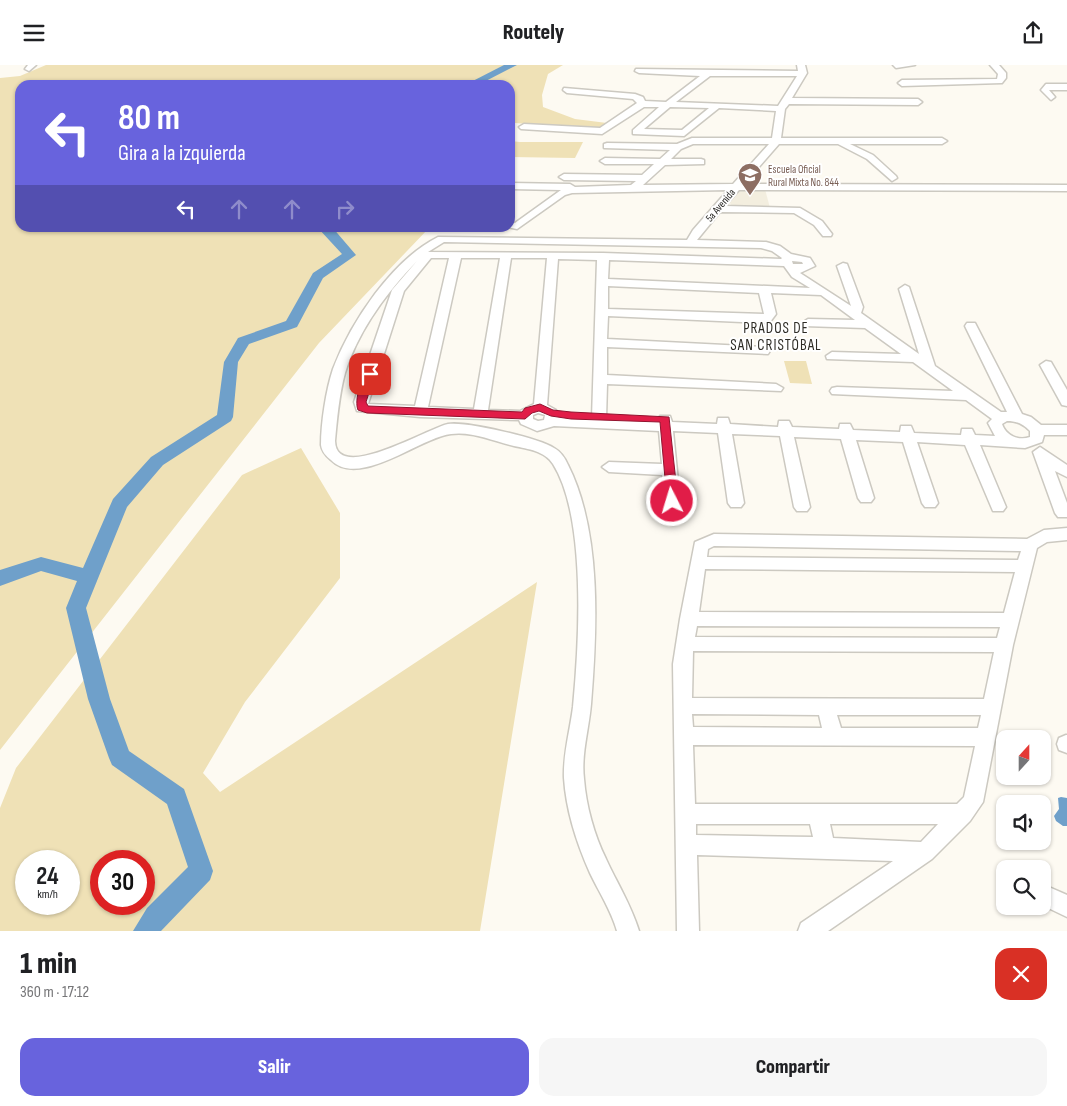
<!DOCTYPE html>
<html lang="es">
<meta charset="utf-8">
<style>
body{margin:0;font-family:"Sofia Sans Condensed",sans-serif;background:#f6f6f6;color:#202124;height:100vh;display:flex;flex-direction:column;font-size:19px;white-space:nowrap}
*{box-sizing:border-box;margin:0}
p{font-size:16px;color:#757577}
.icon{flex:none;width:28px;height:28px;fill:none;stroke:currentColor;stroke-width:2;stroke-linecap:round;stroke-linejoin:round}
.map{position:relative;height:866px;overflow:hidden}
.drawer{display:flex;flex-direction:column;background:#fff;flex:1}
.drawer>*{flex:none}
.banner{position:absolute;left:15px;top:15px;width:500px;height:152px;border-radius:15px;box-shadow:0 1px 4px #0004;background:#6863dd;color:#fff;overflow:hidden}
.needle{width:32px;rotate:21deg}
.buttons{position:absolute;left:996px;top:665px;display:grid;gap:10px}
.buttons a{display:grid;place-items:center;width:55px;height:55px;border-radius:10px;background:#fff;box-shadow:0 1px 4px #0004;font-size:25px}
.speed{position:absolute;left:15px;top:785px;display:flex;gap:10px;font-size:25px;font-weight:700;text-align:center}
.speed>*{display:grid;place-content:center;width:65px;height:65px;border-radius:50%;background:#fff;box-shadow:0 1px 4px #0004;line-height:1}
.speed small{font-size:12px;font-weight:400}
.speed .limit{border:8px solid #d22;background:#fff;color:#111}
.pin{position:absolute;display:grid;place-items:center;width:42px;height:42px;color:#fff;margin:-21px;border-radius:10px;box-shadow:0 2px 8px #0006}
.me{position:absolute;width:55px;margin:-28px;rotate:355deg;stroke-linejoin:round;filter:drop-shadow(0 0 4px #0008)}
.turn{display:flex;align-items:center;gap:18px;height:105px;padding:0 20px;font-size:22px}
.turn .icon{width:65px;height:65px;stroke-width:2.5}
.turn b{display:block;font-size:35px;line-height:42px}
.lanes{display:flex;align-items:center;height:48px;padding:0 20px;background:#0003;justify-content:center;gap:25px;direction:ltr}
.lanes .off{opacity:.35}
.round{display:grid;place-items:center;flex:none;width:52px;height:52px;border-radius:15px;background:#f6f6f6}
.overview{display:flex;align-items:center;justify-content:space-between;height:85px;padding:0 20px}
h1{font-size:30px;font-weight:800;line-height:38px}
.cta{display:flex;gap:10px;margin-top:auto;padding:10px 20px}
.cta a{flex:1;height:58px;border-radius:15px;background:#6863dd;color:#fff;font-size:20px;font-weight:800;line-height:58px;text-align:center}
.cta a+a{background:#f6f6f6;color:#202124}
header{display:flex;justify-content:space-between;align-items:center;height:65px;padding:0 20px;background:#fff;font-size:22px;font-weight:800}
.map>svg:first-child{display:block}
</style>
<header><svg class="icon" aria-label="menu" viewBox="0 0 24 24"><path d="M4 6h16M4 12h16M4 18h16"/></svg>Routely<svg class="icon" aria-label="share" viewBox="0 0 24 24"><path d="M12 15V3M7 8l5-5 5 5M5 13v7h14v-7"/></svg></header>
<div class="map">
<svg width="1067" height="866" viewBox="0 0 1067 866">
<rect width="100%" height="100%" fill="#fdfaf2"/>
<polygon fill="#f3eedf" points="735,124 765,124 770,143 731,142 730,137"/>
<g fill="#efe1b6" fill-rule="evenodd">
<polygon points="46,0 563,0 548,9 542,30 543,42 575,54 607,58 599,64 515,58 510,63 510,20 20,20 20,162 429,163 319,278 0,685 0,13 20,11"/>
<polygon points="510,76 520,77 583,77 575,93 510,92"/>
<polygon points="784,296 806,296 812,319 790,318"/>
<path d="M301,383L340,448V513L245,637L203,708L220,727L537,517L480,866H0V743L16,703L242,410ZM69,796V839H26V796ZM144,796V839H101V796Z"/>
</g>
<polygon fill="#6fa0ca" points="1061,732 1067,733 1067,761 1063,761 1056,756 1054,751 1059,744 1058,733"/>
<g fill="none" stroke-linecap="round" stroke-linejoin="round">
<g fill="#6fa0ca" fill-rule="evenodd">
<polygon points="504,0 517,0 478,20 465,20"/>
<polygon points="332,162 356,190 323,213 297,262 249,279 238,297 233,352 231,356 163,400 127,442 86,543 110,634 129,686 184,724 213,806 210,815 161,866 133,866 147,843 188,802 167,739 112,700 109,693 88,634 66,543 77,516 41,506 0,521 0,505 41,492 83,503 113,434 151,392 217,350 224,297 238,273 286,256 313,208 342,189 318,163"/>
</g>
<defs>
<g id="minor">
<polygon points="28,0 36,0 29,6 25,4"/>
<path d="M797,0H805L807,8L792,33L918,34L922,37L918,40L789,39L785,44L781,73H942L947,76L942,79H850L873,90L896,111L897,113L892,116L867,94L838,79H779L744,119L1067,120V126L739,125L725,141L800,143L822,156L832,169L831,171H823L814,160L794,148L720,147L697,175L766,177L780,181L791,189L810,193L815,201L800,208L851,241L837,201L843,198L847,199L863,242L861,248L919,289L899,224L905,220L909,222L935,301L1001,347H1007L965,261L967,258H975L1022,349L1031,352L1041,360H1067V370H1044L1042,377L1025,383L980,380L1006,442L1003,446H993L965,380L917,377L938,438L935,442H925L922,438L903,377L856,375L874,433L871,437H861L858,433L841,374L794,372L810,442L807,446H797L794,442L780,371L732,369L744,438L741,442H731L728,438L718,368L673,366L680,436L677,440H667L662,410L609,407L602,402L609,397L662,399L659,366L554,361L537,366L521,359L519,355L420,352L357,346L354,337L392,225L417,196C387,227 358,266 345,308C339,330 337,354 335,376C336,419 428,363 448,359C466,356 538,373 554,383C561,387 565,393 568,400C602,467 597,566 591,639C589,664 581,689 584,714C586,740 594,770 606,794C617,818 631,840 639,866H617C611,845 599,827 590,808C577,779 566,745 564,713C563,689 570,666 573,642C579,580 587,453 553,399C545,386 528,384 514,381C493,376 472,366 451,369C421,372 359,424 331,395C326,391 322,387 321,380C321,358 326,325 333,304C351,257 392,195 438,172L687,175L693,165L728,125L572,128L565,130L517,164L507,162H510V157L515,158L561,125L510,124V118L570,119L575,122L631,120L636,116L564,115L559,112L564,109L642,110L654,99H605L600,96L605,93L660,94L670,85L604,83V79L607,78L677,79L692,73H772L776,46L719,43L684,71L633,69V65L659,42H644L602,69L521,64L519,62L524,59L600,63L637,38L633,34L567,28L563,25L564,23L635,29L643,32L645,36L666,37L700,11L639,8L635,6L636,4L798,6ZM710,11H797L778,41L676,37ZM670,42L709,43L682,65L644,64ZM693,79H769L733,119L643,120L665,100L704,99V95L701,94H671L681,84ZM444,177L761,183L772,186L782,193L781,194L603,188L428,187ZM431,193H449L415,341L368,339L404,226ZM461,193H500L474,344L428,342ZM511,193H547L534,339L520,346L488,345ZM558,194L597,195L592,353L559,352L556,345L547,340ZM609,195L784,201L792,212L810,223L608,214ZM792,196L802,197L803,199H793ZM608,221L759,228L764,249L608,244ZM771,228L821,230L855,255L808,254L802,258L804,261L865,263L901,289L832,287L826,291L827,294L913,297L953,326L837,322L832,323L830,326L832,329L966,335L992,354L988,358L995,371L975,370L972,364H962L961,370L914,368L911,361H901L900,367L853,365L850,359H840L839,364L792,362L789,356H779L778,362L730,359L728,353H718L717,359L672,357L670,351H660L658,356L606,354L607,319L781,326L783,323L776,319L607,310V282L768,289L770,286L768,283L764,282L607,274L608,251L766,258L770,257L776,249ZM538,348L545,350L544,355L538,356L533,354V350ZM1007,356C1017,356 1023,359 1030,366V372C1019,376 1006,371 1002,359Z"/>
<polygon points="893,0 915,0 896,3"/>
<polygon points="990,0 999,0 1006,8 1006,13 1002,18 902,21 898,18 902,15 997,14 998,9"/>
<polygon points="1067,19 1067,25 1049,25 1055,32 1051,35 1041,25 1046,19"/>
<polygon points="1046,296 1051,297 1067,325 1067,341 1062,340 1040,300"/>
<polygon points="1040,382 1067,400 1067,412 1055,406 1067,438 1067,452 1058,452 1055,448 1033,387"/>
<path d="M1067,463V475L1047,477L1037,483L1013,580L983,737L970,756L932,794L828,866H798L801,858L893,796L697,790L699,866H677L673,599L680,554L695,477L714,469L1027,474L1044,465ZM714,481L1021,486L1018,495L707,492L708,484ZM705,504L1015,507L1004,548L699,547ZM697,561L1000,562L997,573L695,572ZM693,586L994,587L984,634L692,633ZM692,649L819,650L822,663L693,662ZM837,650H981L978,663H841ZM693,680L975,681L964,732L957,739H695ZM696,759H810L813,772L696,770ZM830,759H938L921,777L833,773Z"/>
<polygon points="1066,670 1067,670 1067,688 1059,685 1057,679 1059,673"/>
<polygon points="1042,819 1067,830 1067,852 1042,840"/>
</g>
</defs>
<use href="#minor" stroke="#ccc9c1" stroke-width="3"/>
<use href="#minor" fill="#fff" fill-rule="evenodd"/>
</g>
<path fill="#e11d48" stroke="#92132f" d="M370,306L375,309L366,337L368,341L522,347L525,343L540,339L553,345L571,347L669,352L678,436L672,440L667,436L660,357L571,354L551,351L539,346L532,348L525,354L367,348L358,345C354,336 361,310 370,306Z"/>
<defs>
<symbol id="school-pin" viewBox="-11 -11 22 30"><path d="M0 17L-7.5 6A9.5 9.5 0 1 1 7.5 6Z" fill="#8d6e63" stroke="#fff"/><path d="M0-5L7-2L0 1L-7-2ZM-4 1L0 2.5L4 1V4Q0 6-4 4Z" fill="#fff"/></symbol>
</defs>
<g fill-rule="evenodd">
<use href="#school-pin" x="736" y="96" width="28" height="38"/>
</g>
<g text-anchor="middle" stroke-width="4" stroke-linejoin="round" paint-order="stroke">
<g font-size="11" fill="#785e54" stroke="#fff" text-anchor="start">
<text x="768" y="108">Escuela Oficial<tspan x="768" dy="13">Rural Mixta No. 844</tspan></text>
</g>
<g font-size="11" fill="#2b2a27" stroke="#fff">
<text transform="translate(720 140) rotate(-50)" y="4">5a Avenida</text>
</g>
<g font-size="15" letter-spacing="1" fill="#2e2c26" stroke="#fff">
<text x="776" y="268">PRADOS DE<tspan x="776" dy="17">SAN CRISTÓBAL</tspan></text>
</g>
</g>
</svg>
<div class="buttons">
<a><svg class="needle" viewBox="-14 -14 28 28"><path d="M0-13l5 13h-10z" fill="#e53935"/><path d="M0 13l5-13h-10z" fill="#757577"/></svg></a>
<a><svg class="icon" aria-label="sound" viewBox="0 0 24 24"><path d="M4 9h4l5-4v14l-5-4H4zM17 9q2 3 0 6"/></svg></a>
<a><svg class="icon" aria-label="search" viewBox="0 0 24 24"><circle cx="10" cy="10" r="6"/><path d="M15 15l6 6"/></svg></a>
</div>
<div class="speed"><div>24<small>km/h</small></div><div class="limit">30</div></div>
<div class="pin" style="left:370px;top:309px;background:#d93025"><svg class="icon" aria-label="arrive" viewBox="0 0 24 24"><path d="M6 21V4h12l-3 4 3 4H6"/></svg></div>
<svg class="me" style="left:672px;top:436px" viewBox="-20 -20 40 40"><circle r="17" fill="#e11d48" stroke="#fff" stroke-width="3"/><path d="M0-11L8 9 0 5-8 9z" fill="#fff"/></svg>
<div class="banner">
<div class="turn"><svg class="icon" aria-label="left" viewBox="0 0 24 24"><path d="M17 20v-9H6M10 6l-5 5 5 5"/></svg><div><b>80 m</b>Gira a la izquierda</div></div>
<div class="lanes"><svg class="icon" aria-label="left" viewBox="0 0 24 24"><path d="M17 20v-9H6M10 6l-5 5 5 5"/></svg><svg class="icon off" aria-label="ahead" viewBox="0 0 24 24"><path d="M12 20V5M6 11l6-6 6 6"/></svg><svg class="icon off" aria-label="ahead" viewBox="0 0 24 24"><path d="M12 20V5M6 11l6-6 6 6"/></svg><svg class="icon off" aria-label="right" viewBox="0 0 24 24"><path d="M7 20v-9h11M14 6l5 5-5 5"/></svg></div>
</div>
</div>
<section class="drawer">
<div class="overview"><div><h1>1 min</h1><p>360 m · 17:12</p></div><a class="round" style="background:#d93025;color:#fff"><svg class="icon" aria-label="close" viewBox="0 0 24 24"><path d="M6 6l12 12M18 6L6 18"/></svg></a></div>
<div class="cta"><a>Salir</a><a>Compartir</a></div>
</section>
